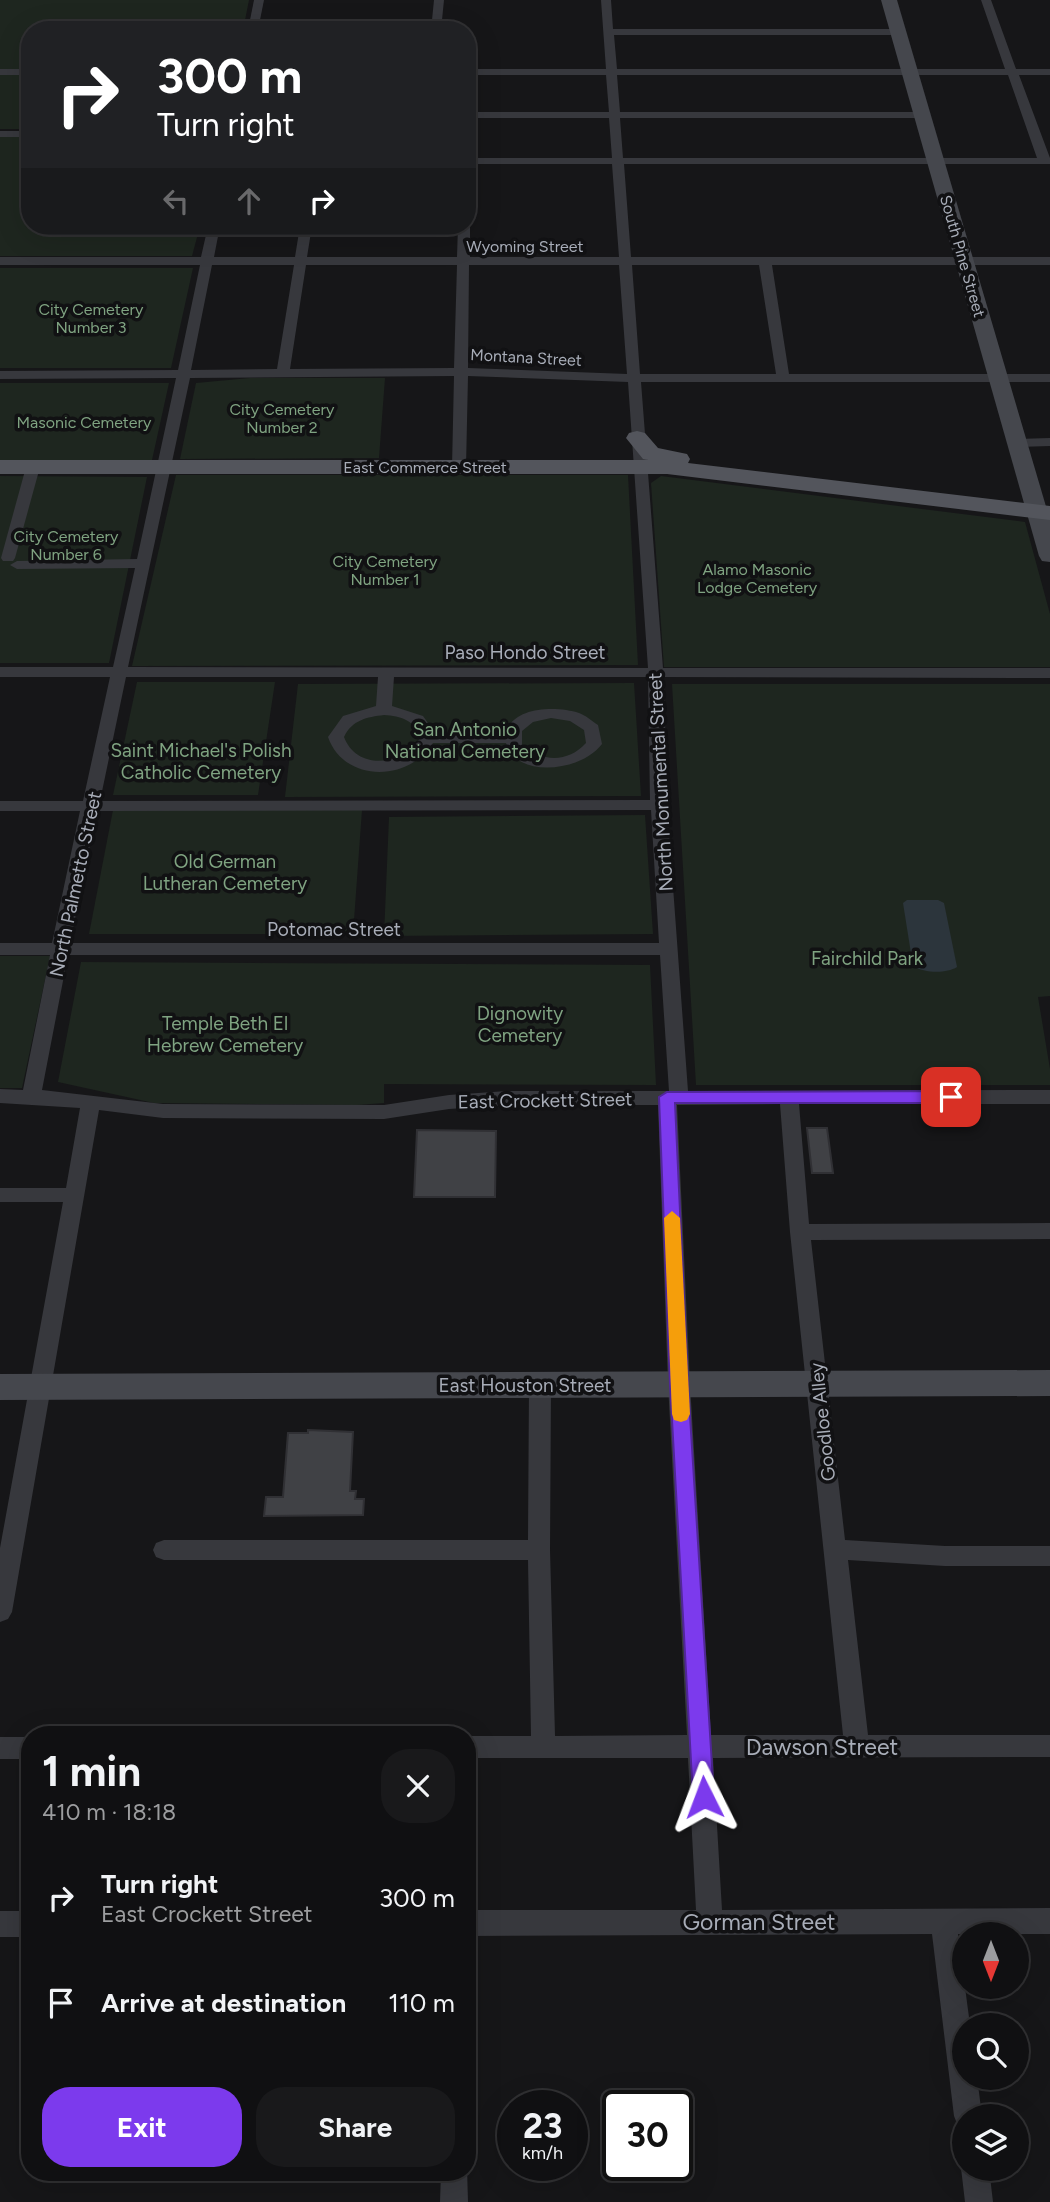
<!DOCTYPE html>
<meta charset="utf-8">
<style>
body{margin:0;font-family:Figtree,sans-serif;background:#19191b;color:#f1f3f6;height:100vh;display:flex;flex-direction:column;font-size:26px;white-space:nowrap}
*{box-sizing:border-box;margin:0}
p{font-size:23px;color:#9c9d9f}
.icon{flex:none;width:38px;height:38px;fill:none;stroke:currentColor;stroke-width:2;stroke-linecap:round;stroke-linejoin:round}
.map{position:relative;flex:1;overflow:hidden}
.panel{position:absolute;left:21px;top:1726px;width:455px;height:455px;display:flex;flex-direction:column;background:#101012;border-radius:28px;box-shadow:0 7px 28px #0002,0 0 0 2px #303032}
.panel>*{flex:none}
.top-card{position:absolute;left:21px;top:21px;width:455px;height:214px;border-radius:28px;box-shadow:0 7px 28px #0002,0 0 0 2px #303032;background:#202124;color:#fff;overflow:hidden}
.needle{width:46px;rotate:180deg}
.fabs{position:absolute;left:952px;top:1922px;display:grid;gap:14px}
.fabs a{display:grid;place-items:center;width:77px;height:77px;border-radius:50%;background:#101012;box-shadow:0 7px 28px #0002,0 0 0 2px #303032;font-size:35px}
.speed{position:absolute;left:497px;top:2090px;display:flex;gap:14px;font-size:35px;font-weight:700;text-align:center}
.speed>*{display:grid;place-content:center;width:91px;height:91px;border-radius:50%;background:#101012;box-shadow:0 7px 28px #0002,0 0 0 2px #303032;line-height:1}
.speed small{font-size:18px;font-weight:400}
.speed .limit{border:4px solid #111;border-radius:10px;background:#fff;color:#111}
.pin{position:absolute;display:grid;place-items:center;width:60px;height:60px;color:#fff;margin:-30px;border-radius:14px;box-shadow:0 4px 10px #0006}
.me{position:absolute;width:77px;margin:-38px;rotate:357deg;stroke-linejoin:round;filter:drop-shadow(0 0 5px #0008)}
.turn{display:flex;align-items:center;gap:24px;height:147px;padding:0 21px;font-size:32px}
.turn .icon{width:91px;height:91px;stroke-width:2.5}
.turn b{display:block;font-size:49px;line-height:60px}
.lanes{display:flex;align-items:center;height:66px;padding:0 21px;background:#0003;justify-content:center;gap:35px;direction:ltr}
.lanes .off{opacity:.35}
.round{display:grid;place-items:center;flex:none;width:74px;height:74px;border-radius:28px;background:#19191b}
.summary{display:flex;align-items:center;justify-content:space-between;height:119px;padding:0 21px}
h1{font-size:42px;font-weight:700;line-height:52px}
.button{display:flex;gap:14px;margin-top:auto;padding:14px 21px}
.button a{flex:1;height:80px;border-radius:28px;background:#7c3aed;color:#fff;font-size:28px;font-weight:700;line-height:80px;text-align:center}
.button a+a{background:#19191b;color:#f1f3f6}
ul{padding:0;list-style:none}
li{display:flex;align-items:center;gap:21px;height:105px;padding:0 21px}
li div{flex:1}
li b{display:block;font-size:26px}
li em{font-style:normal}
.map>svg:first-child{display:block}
</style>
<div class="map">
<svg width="1050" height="2202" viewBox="0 0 1050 2202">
<rect width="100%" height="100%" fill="#161618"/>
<g fill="#1e261f">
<polygon points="0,0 249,0 243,30 30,30 30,129 0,129"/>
<polygon points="0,137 30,137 30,226 200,226 192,256 0,256"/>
<polygon points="0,268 193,268 171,368 0,368"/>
<polygon points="250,378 385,378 379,458 180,459 196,383"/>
<polygon points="0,383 169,383 152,460 0,460"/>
<polygon points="176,475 628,475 638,665 132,666"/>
<polygon points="0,476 147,477 109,663 0,663"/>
<polygon points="661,476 1025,522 1050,614 1050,667 664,667 651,483"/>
<polygon points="137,682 275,682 258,795 113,795"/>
<polygon points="634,683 641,796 285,797 298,684"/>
<polygon points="672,684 1050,684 1050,996 1038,997 1050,1069 1050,1085 696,1085"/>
<polygon points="113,810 362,810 353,934 89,934"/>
<polygon points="645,815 653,934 384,936 389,817"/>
<polygon points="0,956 50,956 22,1088 0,1088"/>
<polygon points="81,962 650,965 656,1085 384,1084 384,1103 357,1105 154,1103 58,1082"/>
</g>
<path fill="#2c353c" d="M907,900H938L944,903L957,967C946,974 924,973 913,966L903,903Z"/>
<g fill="#404145" stroke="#303034" stroke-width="2">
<polygon points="807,1128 827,1128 833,1173 812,1173"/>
<polygon points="417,1130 496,1131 495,1197 414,1197"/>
<polygon points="308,1430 353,1432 350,1491 356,1491 355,1499 364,1499 363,1515 264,1516 266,1497 283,1497 288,1433 308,1433"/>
</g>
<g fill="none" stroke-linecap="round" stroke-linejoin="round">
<g fill="#37383d" fill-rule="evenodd">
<polygon points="254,0 264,0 258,30 248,30"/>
<polygon points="434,0 444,0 441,30 431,30"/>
<path d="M601,0H611L613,29H899L904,32L899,35H614L617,69H1005L981,0H991L1016,69H1050V75H1019L1050,158V164H624L631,257H1050V265H772L789,374H1050V382H641L663,668H1050V678L664,677L667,805L688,1091L1050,1090V1104H799L809,1224L1050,1223V1239L811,1240L845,1540L945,1546H1050V1566H945L848,1560L868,1735H1050V1757L713,1758L722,1910L1050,1908V1934H958L970,2025H964V2077H977L982,2116H964V2128L958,2126L954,2116L932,1934L467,1936V1910H696L688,1758H467V1736H531L528,1560H164L156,1557L153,1550L156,1543L164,1540H528L529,1385L532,1379L540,1376L548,1379L551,1385L550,1550L555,1736L687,1735L668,1384L658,1105H507L449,1109L384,1119L163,1118L99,1110L12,1612L8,1619L0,1622V1548L63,1202H0V1188H66L80,1108L0,1103V1089L23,1090L50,955H0V943H52L80,811H0V801H83L110,677H0V667H113L135,568L17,569L10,565L17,561L137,559L176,378L0,379V371L178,370L200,265H0V257H201L208,226H220L214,257H295L300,226H312L307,257H457L458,226H467V223L470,226V257H619L612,164H467V158H612L609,118H467V112H609L606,75H467V69H606ZM617,75H1008L1037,158H623L620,118H923L929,115L923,112H620ZM212,265H294L277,369L191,370ZM306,265H457L454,368L290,369ZM469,265H619L627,374L468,368ZM632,265H759L776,374H640ZM454,376L452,467L459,471L466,467L468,376L628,382L648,668L128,667L190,378ZM126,677H378L376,706L343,716L328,737C344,783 409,782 433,743H506C516,779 581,772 602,744L598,725C592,721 585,715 579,713C557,706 513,706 506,733H435L423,716L392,706L394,677H648L650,800L100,801ZM384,715C401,716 415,720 420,738C402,766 357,771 344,737C352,720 367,717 384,715ZM551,718L570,721L584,730L586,743C568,763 542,762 522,745V731L533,722ZM651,810L659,943H70L97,811ZM68,955H660L669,1091H507L449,1095L384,1105L163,1104L42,1090ZM780,1104L790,1232L843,1735H711L690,1384L677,1105Z"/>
<rect x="0" y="69" width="30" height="6"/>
<rect x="0" y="131" width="30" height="6"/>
<polygon points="1050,438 1050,446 1017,447 1010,443 1017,439"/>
<polygon points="33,463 40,467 15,558 13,561 3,561 1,558 26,467"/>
<rect x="0" y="1737" width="30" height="22"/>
<rect x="0" y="1911" width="30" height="26"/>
<polygon points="964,2160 964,2168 989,2168 993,2202 965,2202 961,2168"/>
<polygon points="467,2168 468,2202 440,2202 441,2172 467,2172"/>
</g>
<g fill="#45474d" fill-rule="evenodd">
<polygon points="881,0 897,0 1050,520 1050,562 1042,561 1039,556"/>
<polygon points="1050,1370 1050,1396 0,1400 0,1374"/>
</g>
<polygon fill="#53555c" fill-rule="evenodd" points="637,431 645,433 658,448 687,454 690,459 688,463 1050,506 1050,520 667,474 0,474 0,460 648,460 643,459 626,438 629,433"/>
</g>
<polygon fill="#7c3aed" stroke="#51269a" stroke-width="2" points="951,1091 959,1097 951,1103 675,1103 688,1384 714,1797 711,1804 704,1807 696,1804 693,1797 670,1384 659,1097 667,1092"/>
<polygon fill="#f59e0b" points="672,1211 680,1218 690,1414 687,1420 681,1422 674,1420 672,1414 664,1218"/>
<g text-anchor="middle" stroke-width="7" stroke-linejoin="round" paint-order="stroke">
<g font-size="16" fill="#a8adb8" stroke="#111113">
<text x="525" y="252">Wyoming Street</text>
<text transform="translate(963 256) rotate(74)" y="6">South Pine Street</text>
<text transform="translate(526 357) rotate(3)" y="6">Montana Street</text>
<text x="425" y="473">East Commerce Street</text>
</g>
<g font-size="16" fill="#7fa381" stroke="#111113">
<text x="91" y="315">City Cemetery<tspan x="91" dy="18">Number 3</tspan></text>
<text x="282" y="415">City Cemetery<tspan x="282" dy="18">Number 2</tspan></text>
<text x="84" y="428">Masonic Cemetery</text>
<text x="66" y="542">City Cemetery<tspan x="66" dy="18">Number 6</tspan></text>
<text x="385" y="567">City Cemetery<tspan x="385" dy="18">Number 1</tspan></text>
<text x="757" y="575">Alamo Masonic<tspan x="757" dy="18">Lodge Cemetery</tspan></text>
</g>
<g font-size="19" fill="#a8adb8" stroke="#111113">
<text x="525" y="659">Paso Hondo Street</text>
<text transform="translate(660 782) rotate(-93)" y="7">North Monumental Street</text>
<text transform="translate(75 884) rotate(-78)" y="7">North Palmetto Street</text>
<text x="334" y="936">Potomac Street</text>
<text transform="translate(545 1100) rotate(-1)" y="7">East Crockett Street</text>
<text x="525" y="1392">East Houston Street</text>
<text transform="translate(822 1422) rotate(-96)" y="7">Goodloe Alley</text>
</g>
<g font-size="19" fill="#7fa381" stroke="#111113">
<text x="465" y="736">San Antonio<tspan x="465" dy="22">National Cemetery</tspan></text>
<text x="201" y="757">Saint Michael's Polish<tspan x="201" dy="22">Catholic Cemetery</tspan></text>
<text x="225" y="868">Old German<tspan x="225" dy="22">Lutheran Cemetery</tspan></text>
<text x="867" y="965">Fairchild Park</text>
<text x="520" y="1020">Dignowity<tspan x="520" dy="22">Cemetery</tspan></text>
<text x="225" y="1030">Temple Beth El<tspan x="225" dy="22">Hebrew Cemetery</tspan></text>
</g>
<g font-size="23" fill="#a8adb8" stroke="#111113">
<text x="822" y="1755">Dawson Street</text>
<text x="759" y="1930">Gorman Street</text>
</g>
</g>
</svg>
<div class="fabs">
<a><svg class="needle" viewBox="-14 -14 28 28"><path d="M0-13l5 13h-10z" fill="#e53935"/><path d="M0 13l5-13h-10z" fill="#9c9d9f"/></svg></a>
<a><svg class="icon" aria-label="search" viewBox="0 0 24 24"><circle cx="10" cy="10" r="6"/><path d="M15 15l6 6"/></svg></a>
<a><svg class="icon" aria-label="layers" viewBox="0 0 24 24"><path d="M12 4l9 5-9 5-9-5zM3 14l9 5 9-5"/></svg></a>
</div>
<div class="speed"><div>23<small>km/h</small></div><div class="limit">30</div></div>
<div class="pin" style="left:951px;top:1097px;background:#d93025"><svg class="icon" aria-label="arrive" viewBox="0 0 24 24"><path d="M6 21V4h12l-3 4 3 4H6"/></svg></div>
<svg class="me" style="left:704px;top:1797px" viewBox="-20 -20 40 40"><path d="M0-17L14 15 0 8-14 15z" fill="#7c3aed" stroke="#fff" stroke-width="4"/></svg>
<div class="top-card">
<div class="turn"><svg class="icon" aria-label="right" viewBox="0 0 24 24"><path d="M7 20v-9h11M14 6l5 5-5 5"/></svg><div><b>300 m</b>Turn right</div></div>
<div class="lanes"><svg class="icon off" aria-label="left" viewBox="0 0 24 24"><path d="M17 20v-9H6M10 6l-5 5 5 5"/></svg><svg class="icon off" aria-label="ahead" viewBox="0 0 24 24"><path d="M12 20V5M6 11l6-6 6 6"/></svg><svg class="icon" aria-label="right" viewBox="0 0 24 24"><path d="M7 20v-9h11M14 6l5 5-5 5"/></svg></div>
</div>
<section class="panel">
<div class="summary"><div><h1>1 min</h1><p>410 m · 18:18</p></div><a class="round"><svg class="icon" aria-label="close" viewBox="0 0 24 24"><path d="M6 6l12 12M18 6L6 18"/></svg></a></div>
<ul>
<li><svg class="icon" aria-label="right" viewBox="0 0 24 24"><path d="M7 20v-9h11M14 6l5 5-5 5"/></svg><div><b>Turn right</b><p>East Crockett Street</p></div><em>300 m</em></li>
<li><svg class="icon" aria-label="arrive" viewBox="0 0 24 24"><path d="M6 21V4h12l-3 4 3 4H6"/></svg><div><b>Arrive at destination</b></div><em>110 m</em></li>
</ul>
<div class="button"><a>Exit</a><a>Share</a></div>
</section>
</div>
